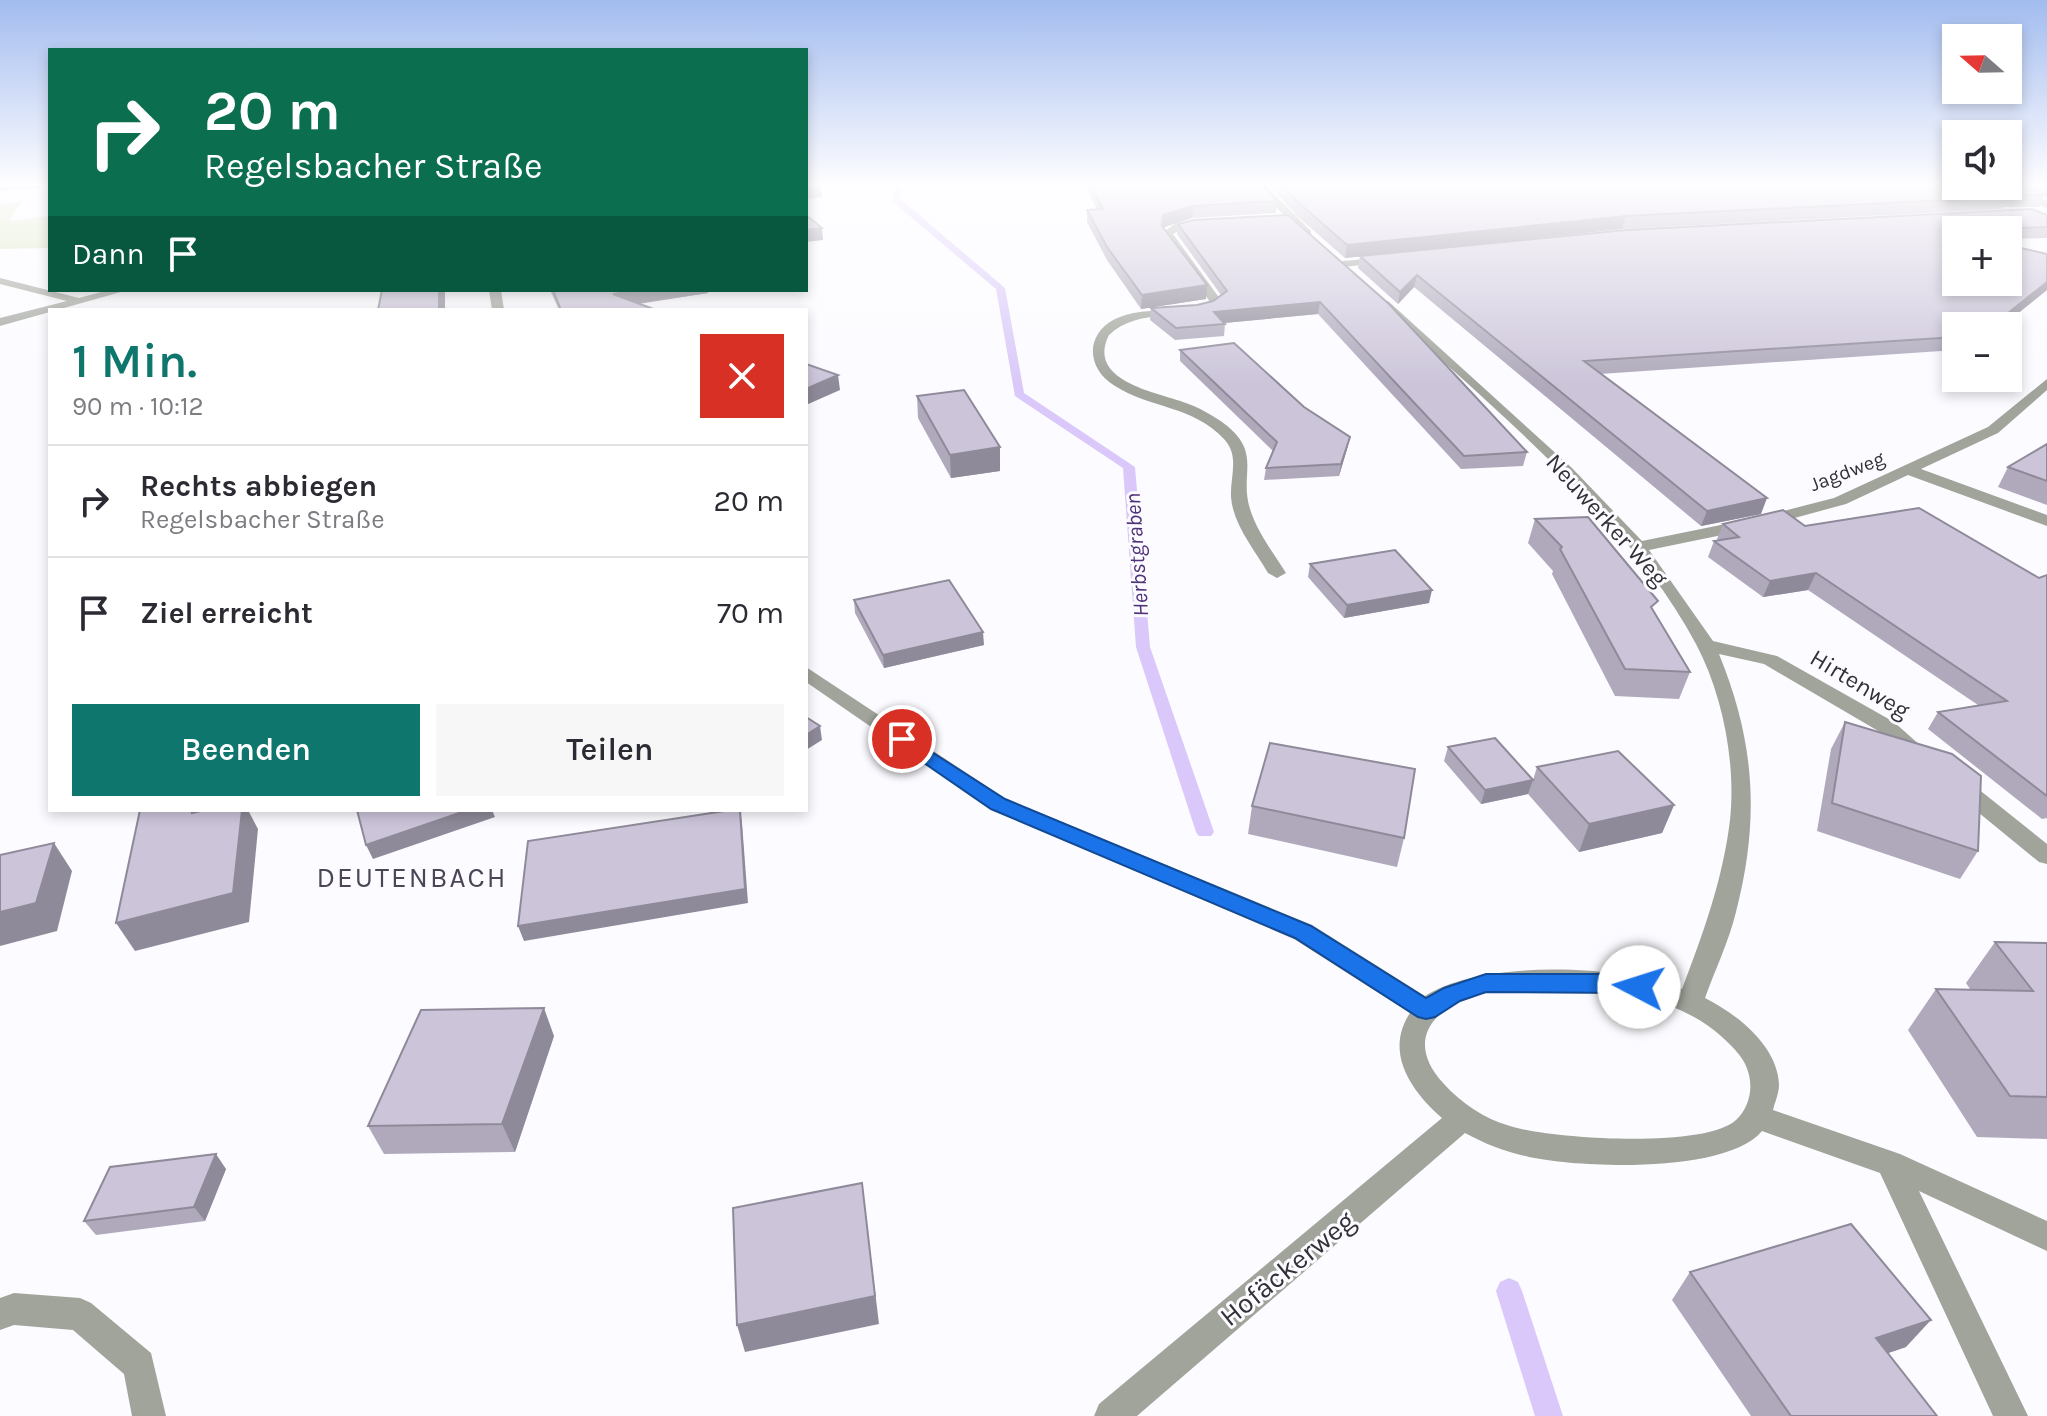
<!DOCTYPE html>
<html lang="de">
<meta charset="utf-8">
<style>
body{margin:0;font-family:Karla,sans-serif;background:#f7f7f7;color:#2b2b33;height:100vh;display:flex;flex-direction:column;font-size:30px;white-space:nowrap}
*{box-sizing:border-box;margin:0}
p{font-size:26px;color:#7c7c81}
.icon{flex:none;width:44px;height:44px;fill:none;stroke:currentColor;stroke-width:2;stroke-linecap:round;stroke-linejoin:round}
.map{position:relative;flex:1;overflow:hidden}
.sheet{position:absolute;left:48px;top:308px;width:760px;height:504px;display:flex;flex-direction:column;background:#fff;border-radius:0px;box-shadow:0 4px 12px #0003}
.sheet>*{flex:none}
.guide{position:absolute;left:48px;top:48px;width:760px;height:244px;border-radius:0px;box-shadow:0 4px 12px #0003;background:#0b6e4f;color:#fff;overflow:hidden}
.needle{width:52px;rotate:290deg}
.tools{position:absolute;left:1942px;top:24px;display:grid;gap:16px}
.tools a{display:grid;place-items:center;width:80px;height:80px;border-radius:0px;background:#fff;box-shadow:0 4px 12px #0003;font-size:40px}
.pin{position:absolute;display:grid;place-items:center;width:68px;height:68px;color:#fff;margin:-34px;border:4px solid #fff;border-radius:50%;box-shadow:0 2px 8px #0007}
.me{position:absolute;width:88px;margin:-44px;rotate:275deg;stroke-linejoin:round;filter:drop-shadow(0 0 6px #0008)}
.turn{display:flex;align-items:center;gap:28px;height:168px;padding:0 24px;font-size:36px}
.turn .icon{width:104px;height:104px;stroke-width:2.5}
.turn b{display:block;font-size:56px;line-height:68px}
.then{display:flex;align-items:center;height:76px;padding:0 24px;background:#0003;gap:16px;font-size:30px}
.round{display:grid;place-items:center;flex:none;width:84px;height:84px;border-radius:0px;background:#f7f7f7}
.head{display:flex;align-items:center;justify-content:space-between;height:136px;padding:0 24px}
h1{font-size:48px;font-weight:600;line-height:60px;color:#0f766e}
.button{display:flex;gap:16px;margin-top:auto;padding:16px 24px}
.button a{flex:1;height:92px;border-radius:0px;background:#0f766e;color:#fff;font-size:32px;font-weight:600;line-height:92px;text-align:center}
.button a+a{background:#f7f7f7;color:#2b2b33}
ul{padding:0;list-style:none}
li{display:flex;align-items:center;gap:24px;height:112px;padding:0 24px;border-top:2px solid #e1e1e2}
li div{flex:1}
li b{display:block;font-size:30px}
li em{font-style:normal}
.map>svg:first-child{display:block}
</style>
<div class="map">
<svg width="2047" height="1416" viewBox="0 0 2047 1416">
<rect width="100%" height="100%" fill="#fcfbff"/>
<polygon fill="#d8e8bb" points="22,201 9,221 50,216 50,248 0,249 0,204"/>
<g fill="none" stroke-linecap="round" stroke-linejoin="round">
<g fill="#d9c8f9" fill-rule="evenodd">
<polygon points="895,185 903,185 899,198 1005,288 1024,393 1135,467 1150,647 1214,832 1211,836 1199,836 1196,832 1136,647 1123,468 1015,396 996,289 892,201"/>
<polygon points="1509,1278 1518,1282 1522,1291 1563,1416 1535,1416 1496,1291 1500,1282"/>
</g>
<g fill="#a0a49b" fill-rule="evenodd">
<polygon points="1255,185 1265,185 1311,231 1311,235 1303,235"/>
<polygon points="2011,185 2047,201 2047,208 1999,186"/>
<path d="M1203,220L1207,221V225L1182,229L1173,234L1223,303L1221,305C1186,321 1138,307 1109,335C1086,380 1154,392 1183,402C1198,407 1213,415 1226,425C1262,454 1239,474 1250,509C1257,532 1273,552 1286,573L1277,578L1268,573C1255,550 1233,525 1231,497C1230,476 1240,456 1224,439C1194,406 1149,408 1115,386C1087,369 1084,335 1115,319C1145,305 1180,315 1210,302L1162,233L1175,224Z"/>
<polygon points="1385,257 1389,258 1389,262 1343,267 1338,264 1343,261"/>
<polygon points="0,278 79,298 109,290 128,290 0,326 0,318 67,301 0,284"/>
<polygon points="489,290 501,290 504,310 492,310"/>
<path d="M1388,301L1572,468L1642,541L1760,517L1834,498L1988,427L2047,379V390L1998,433L1921,469L2047,515V526L1908,475L1846,504L1761,527L1649,550L1713,641L1777,656L1894,722L1931,755L1928,760H1914L1880,732L1764,664L1719,654C1755,742 1760,819 1736,912C1729,941 1715,970 1705,998C1737,1014 1778,1046 1779,1085C1779,1093 1775,1102 1773,1110L1900,1154L2047,1221V1251L1919,1191L2028,1416H1993L1880,1173L1762,1131C1726,1174 1581,1168 1529,1157C1506,1152 1485,1144 1465,1133L1137,1416H1094L1099,1404L1442,1118C1411,1091 1384,1052 1410,1013L1294,939L990,809L806,682V667L1006,799L1312,925L1425,996C1482,959 1620,965 1682,989C1703,934 1723,879 1730,820C1736,763 1723,695 1696,644C1628,516 1489,406 1384,307V303ZM1537,992C1602,991 1670,991 1721,1036C1733,1047 1746,1059 1749,1075C1753,1091 1748,1109 1736,1120C1705,1149 1551,1139 1510,1126C1485,1119 1461,1103 1444,1084C1403,1040 1434,1006 1482,994C1499,990 1520,993 1537,992Z"/>
<polygon points="1959,778 1967,780 2047,844 2047,864 2039,862 1951,790 1948,785 1951,780"/>
<polygon points="14,1293 80,1298 91,1303 151,1353 166,1416 132,1416 124,1374 73,1330 14,1325 0,1330 0,1298"/>
</g>
</g>
<g fill="#afa9bb">
<polygon points="1085,186 1263,186 1277,201 1276,213 1192,218 1163,227 1206,299 1141,309 1107,260 1087,222 1087,210 1097,209"/>
<polygon points="1270,186 2047,186 2047,198 2044,196 2039,207 2003,207 2002,209 1622,229 1345,258 1296,215"/>
<polygon points="1288,215 1527,452 1523,466 1461,469 1318,314 1224,323 1225,324 1224,336 1175,340 1150,320 1151,308 1197,305 1213,301 1221,295 1177,234 1178,224"/>
<polygon points="2047,215 2047,238 2008,239 2008,230 1956,230 2047,290 2002,326 1956,326 1956,350 1600,374 1761,514 1701,526 1414,287 1398,304 1358,268 1360,256"/>
<polygon points="550,290 708,290 708,293 639,304 656,310 559,310"/>
<polygon points="1180,350 1304,407 1350,437 1347,449 1339,476 1264,480 1266,468 1273,451 1180,361"/>
<polygon points="917,396 1000,447 1000,471 951,478 918,418"/>
<polygon points="2047,444 2047,505 1998,487 2008,467"/>
<polygon points="1535,519 1654,612 1690,672 1679,699 1615,696 1552,574 1553,571 1528,543"/>
<polygon points="1723,524 1805,526 2039,578 2047,575 2047,818 2042,819 1928,729 1938,712 1978,705 1808,590 1763,597 1708,557 1714,541 1718,540 1717,539"/>
<polygon points="1310,564 1429,603 1344,618 1308,577"/>
<polygon points="854,600 984,645 884,668 855,613"/>
<polygon points="1845,722 1978,851 1960,879 1817,831 1831,749"/>
<polygon points="1448,747 1533,780 1537,767 1674,805 1662,833 1579,852 1528,794 1481,804 1444,761"/>
<polygon points="1252,806 1404,838 1397,867 1248,834"/>
<polygon points="1995,942 2047,943 2047,1139 1977,1137 1908,1030 1936,989 1970,989 1966,983"/>
<polygon points="554,1036 515,1152 384,1154 368,1126"/>
<polygon points="226,1169 205,1221 96,1235 84,1221"/>
<polygon points="1690,1272 1906,1347 1888,1353 1937,1416 1751,1416 1672,1300"/>
</g>
<g fill="#8f8a99">
<polygon points="0,186 40,186 39,188 0,191"/>
<polygon points="821,186 822,197 806,199 806,188"/>
<polygon points="1193,206 1192,218 1162,228 1163,215"/>
<polygon points="1626,216 1622,229 1345,258 1347,245"/>
<polygon points="822,228 823,240 806,242 806,230"/>
<polygon points="1417,275 1414,287 1398,304 1400,292"/>
<polygon points="2047,282 2047,290 2002,326 1992,326"/>
<polygon points="1207,285 1206,299 1141,309 1142,295"/>
<rect x="439" y="290" width="6" height="20"/>
<polygon points="641,290 708,290 708,293 615,307 613,294"/>
<polygon points="1320,302 1318,314 1213,324 1214,312"/>
<polygon points="838,375 840,390 806,405 806,389"/>
<polygon points="1350,437 1347,449 1339,476 1341,464"/>
<polygon points="1000,447 1000,471 951,478 950,455"/>
<polygon points="1767,498 1761,514 1701,526 1707,511"/>
<polygon points="1816,573 1808,590 1763,597 1770,581"/>
<polygon points="1432,590 1429,603 1344,618 1347,605"/>
<polygon points="983,632 984,645 884,668 883,655"/>
<polygon points="820,726 822,740 806,750 806,735"/>
<polygon points="1533,780 1528,794 1481,804 1485,790"/>
<polygon points="1674,805 1662,833 1579,852 1589,824"/>
<polygon points="242,810 248,810 258,829 249,922 135,951 116,923"/>
<polygon points="468,810 492,810 495,817 373,859 366,845"/>
<polygon points="740,810 742,823 748,903 524,941 518,926"/>
<polygon points="54,843 72,871 57,931 0,946 0,912"/>
<polygon points="544,1008 554,1036 515,1152 502,1124"/>
<polygon points="216,1154 226,1169 205,1221 194,1207"/>
<polygon points="862,1183 879,1324 745,1352 737,1325"/>
<polygon points="1931,1320 1906,1347 1853,1365 1876,1338"/>
</g>
<g fill="#ccc5da" stroke="#8f8a99" stroke-width="2">
<polygon points="806,186 821,186 806,188"/>
<polygon points="1091,186 1263,186 1277,201 1193,206 1163,215 1162,226 1207,285 1142,295 1107,247 1087,210 1103,209"/>
<polygon points="1282,186 2024,186 2044,195 2002,195 2008,197 1626,216 1347,245 1298,202"/>
<polygon points="2032,209 2047,215 2047,227 1956,230 1956,282 2008,282 2008,245 2047,254 2047,282 1992,326 1956,326 1956,337 1584,361 1767,498 1707,511 1417,275 1400,292 1360,256 1626,230"/>
<polygon points="806,215 822,228 806,230"/>
<polygon points="1288,215 1389,304 1527,452 1464,456 1320,302 1214,312 1225,324 1176,328 1151,308 1197,305 1213,301 1227,291 1178,224 1193,220"/>
<polygon points="382,290 439,290 439,310 378,310"/>
<polygon points="553,290 641,290 613,294 656,310 561,310"/>
<polygon points="1234,343 1304,407 1350,437 1341,464 1266,468 1277,442 1180,350"/>
<polygon points="806,364 838,375 806,389"/>
<polygon points="964,390 1000,447 950,455 917,396"/>
<polygon points="2047,444 2047,481 2008,467"/>
<polygon points="1919,508 2039,578 2047,575 2047,796 1938,712 2007,701 1816,573 1770,581 1714,541 1739,537 1723,524 1783,510 1805,526"/>
<polygon points="1588,517 1658,601 1651,607 1690,672 1625,669 1560,549 1562,547 1535,519"/>
<polygon points="1395,550 1432,590 1347,605 1310,564"/>
<polygon points="949,580 983,632 883,655 854,600"/>
<polygon points="806,717 820,726 806,735"/>
<polygon points="1845,722 1952,754 1981,776 1978,851 1832,803"/>
<polygon points="1495,738 1533,780 1485,790 1448,747"/>
<polygon points="1270,743 1415,769 1404,838 1252,806"/>
<polygon points="1618,751 1674,805 1589,824 1537,767"/>
<polygon points="140,810 192,810 192,813 205,810 242,810 233,893 116,923"/>
<polygon points="357,810 468,810 366,845"/>
<polygon points="731,810 740,810 745,889 518,926 528,841"/>
<polygon points="54,843 36,903 0,912 0,855"/>
<polygon points="1995,942 2047,943 2047,1097 2010,1096 1936,989 2033,991"/>
<polygon points="544,1008 502,1124 368,1126 421,1010"/>
<polygon points="216,1154 194,1207 84,1221 110,1167"/>
<polygon points="862,1183 875,1296 737,1325 733,1208"/>
<polygon points="1851,1224 1931,1320 1876,1338 1937,1416 1791,1416 1690,1272"/>
</g>
<linearGradient id="sky" x2="0" y2="1"><stop stop-color="#a2bcef"/><stop offset="0.48" stop-color="#fefdff"/><stop offset="1" stop-color="#fefdff" stop-opacity="0"/></linearGradient>
<rect width="2047" height="384" fill="url(#sky)"/>
<polygon fill="#1a73e8" stroke="#114b97" stroke-width="2" points="902,733 1005,799 1311,926 1426,998 1444,988 1486,974 1623,974 1647,980 1651,987 1647,994 1639,996 1623,993 1486,992 1460,1001 1435,1017 1426,1019 1418,1017 1295,938 991,809 895,743 893,739 895,734"/>
<g text-anchor="middle" stroke-width="6" stroke-linejoin="round" paint-order="stroke">
<g font-size="20" fill="#333038" stroke="#fcfbff">
<text transform="translate(1847 471) rotate(-21)" y="7">Jagdweg</text>
</g>
<g font-size="22" font-style="italic" fill="#503279" stroke="#fcfbff">
<text transform="translate(1136 555) rotate(-94)" y="8">Herbstgraben</text>
</g>
<g font-size="24" fill="#333038" stroke="#fcfbff">
<text transform="translate(1607 520) rotate(48)" y="8">Neuwerker Weg</text>
<text transform="translate(1860 684) rotate(31)" y="8">Hirtenweg</text>
</g>
<g font-size="28" letter-spacing="2" fill="#4b4556" stroke="#fcfbff">
<text x="412" y="887">DEUTENBACH</text>
</g>
<g font-size="28" fill="#333038" stroke="#fcfbff">
<text transform="translate(1287 1268) rotate(-39)" y="10">Hofäckerweg</text>
</g>
</g>
</svg>
<div class="tools">
<a><svg class="needle" viewBox="-14 -14 28 28"><path d="M0-13l5 13h-10z" fill="#e53935"/><path d="M0 13l5-13h-10z" fill="#7c7c81"/></svg></a>
<a><svg class="icon" aria-label="sound" viewBox="0 0 24 24"><path d="M4 9h4l5-4v14l-5-4H4zM17 9q2 3 0 6"/></svg></a>
<a>+</a>
<a>−</a>
</div>
<div class="pin" style="left:902px;top:739px;background:#d93025"><svg class="icon" aria-label="arrive" viewBox="0 0 24 24"><path d="M6 21V4h12l-3 4 3 4H6"/></svg></div>
<svg class="me" style="left:1639px;top:987px" viewBox="-20 -20 40 40"><circle r="19" fill="#fff"/><path d="M0-13L10 11 0 6-10 11z" fill="#1a73e8"/></svg>
<div class="guide">
<div class="turn"><svg class="icon" aria-label="right" viewBox="0 0 24 24"><path d="M7 20v-9h11M14 6l5 5-5 5"/></svg><div><b>20 m</b>Regelsbacher Straße</div></div>
<div class="then">Dann<svg class="icon" aria-label="arrive" viewBox="0 0 24 24"><path d="M6 21V4h12l-3 4 3 4H6"/></svg></div>
</div>
<section class="sheet">
<div class="head"><div><h1>1 Min.</h1><p>90 m · 10:12</p></div><a class="round" style="background:#d93025;color:#fff"><svg class="icon" aria-label="close" viewBox="0 0 24 24"><path d="M6 6l12 12M18 6L6 18"/></svg></a></div>
<ul>
<li><svg class="icon" aria-label="right" viewBox="0 0 24 24"><path d="M7 20v-9h11M14 6l5 5-5 5"/></svg><div><b>Rechts abbiegen</b><p>Regelsbacher Straße</p></div><em>20 m</em></li>
<li><svg class="icon" aria-label="arrive" viewBox="0 0 24 24"><path d="M6 21V4h12l-3 4 3 4H6"/></svg><div><b>Ziel erreicht</b></div><em>70 m</em></li>
</ul>
<div class="button"><a>Beenden</a><a>Teilen</a></div>
</section>
</div>
